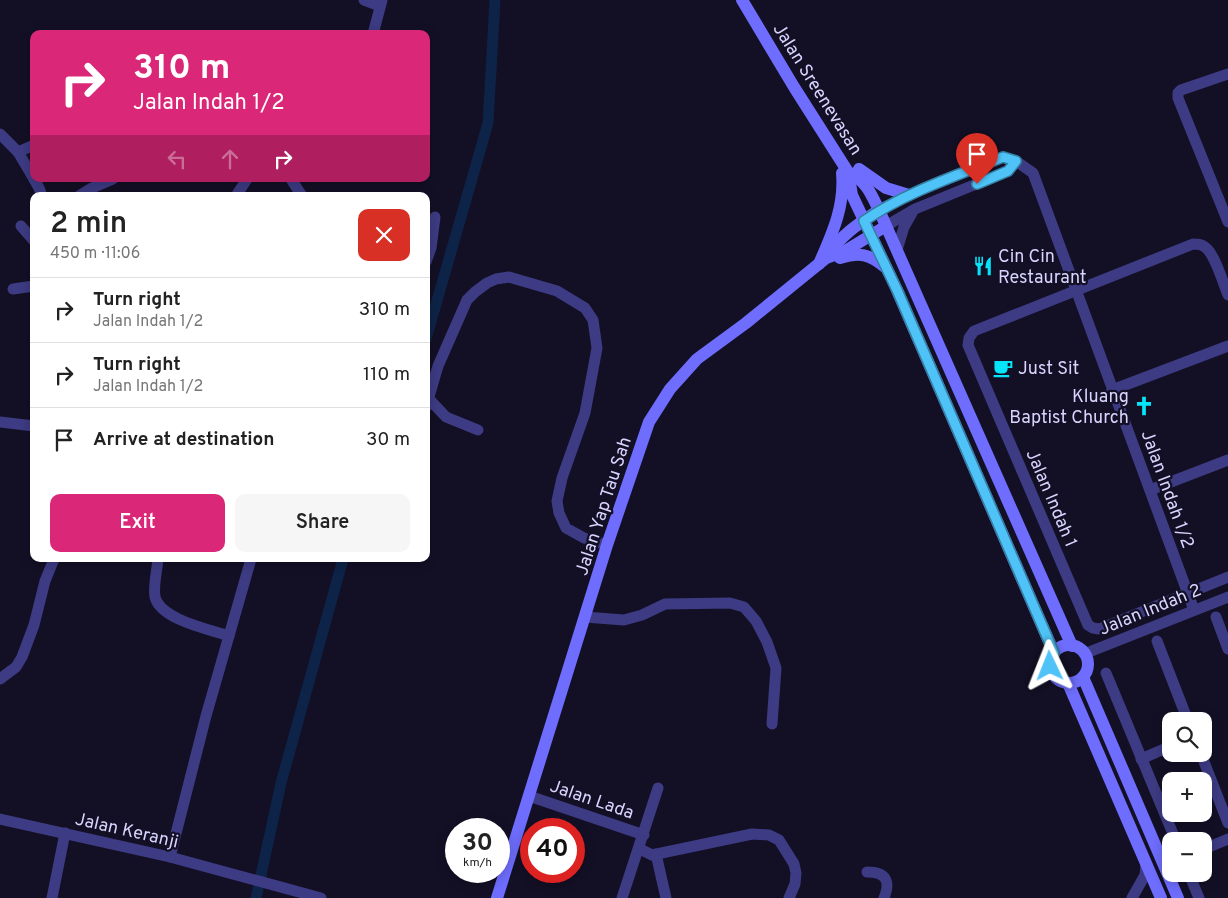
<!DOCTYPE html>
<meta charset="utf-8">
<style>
body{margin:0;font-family:Overpass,sans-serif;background:#f6f6f6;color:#222;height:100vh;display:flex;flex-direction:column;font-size:19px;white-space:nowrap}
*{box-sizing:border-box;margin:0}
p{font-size:16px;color:#767676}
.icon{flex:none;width:28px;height:28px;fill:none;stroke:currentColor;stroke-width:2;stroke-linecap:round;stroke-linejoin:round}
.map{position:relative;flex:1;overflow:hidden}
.details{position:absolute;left:30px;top:192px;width:400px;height:370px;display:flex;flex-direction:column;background:#fff;border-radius:10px;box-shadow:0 2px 12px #0003}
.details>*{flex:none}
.banner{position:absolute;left:30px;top:30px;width:400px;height:152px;border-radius:10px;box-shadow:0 2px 12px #0003;background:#db2777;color:#fff;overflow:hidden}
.fabs{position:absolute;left:1162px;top:712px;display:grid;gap:10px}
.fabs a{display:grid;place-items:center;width:50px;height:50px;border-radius:10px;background:#fff;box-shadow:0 2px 12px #0003;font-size:25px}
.speed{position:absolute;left:445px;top:818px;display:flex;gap:10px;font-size:25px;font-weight:700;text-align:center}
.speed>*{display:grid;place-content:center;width:65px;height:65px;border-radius:50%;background:#fff;box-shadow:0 2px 12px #0003;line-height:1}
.speed small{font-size:12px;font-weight:400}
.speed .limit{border:8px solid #d22;background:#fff;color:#111}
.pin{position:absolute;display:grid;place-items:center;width:42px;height:42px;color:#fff;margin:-51px -21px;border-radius:50% 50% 50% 0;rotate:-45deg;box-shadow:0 0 5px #0007}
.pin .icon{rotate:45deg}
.me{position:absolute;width:55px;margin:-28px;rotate:358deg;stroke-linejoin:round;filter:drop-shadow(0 0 4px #0008)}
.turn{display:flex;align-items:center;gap:18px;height:105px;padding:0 20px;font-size:22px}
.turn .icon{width:65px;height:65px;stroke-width:2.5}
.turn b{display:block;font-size:35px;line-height:42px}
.lanes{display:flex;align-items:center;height:48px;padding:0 20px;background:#0003;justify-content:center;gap:25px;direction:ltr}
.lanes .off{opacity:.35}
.round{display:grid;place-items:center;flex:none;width:52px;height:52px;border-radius:10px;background:#f6f6f6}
.summary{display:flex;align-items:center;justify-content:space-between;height:85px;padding:0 20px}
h1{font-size:30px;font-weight:600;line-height:38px}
.cta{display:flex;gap:10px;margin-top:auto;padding:10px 20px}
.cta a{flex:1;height:58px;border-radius:10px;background:#db2777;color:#fff;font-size:20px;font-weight:600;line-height:58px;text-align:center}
.cta a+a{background:#f6f6f6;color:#222}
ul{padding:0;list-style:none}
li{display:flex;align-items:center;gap:15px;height:65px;padding:0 20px;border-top:1px solid #e0e0e0}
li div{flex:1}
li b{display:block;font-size:19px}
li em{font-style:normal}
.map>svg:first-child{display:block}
</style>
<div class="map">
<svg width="1228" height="898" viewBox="0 0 1228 898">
<rect width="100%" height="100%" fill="#130f25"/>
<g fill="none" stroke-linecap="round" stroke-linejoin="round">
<g stroke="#0d2347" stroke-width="11">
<polyline points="426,339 488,123 495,0"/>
<polyline points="256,898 281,783 343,559"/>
</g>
<g stroke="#3d3b83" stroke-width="11">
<polyline points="364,0 380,6"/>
<polyline points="373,34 382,0"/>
<polyline points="1228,74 1181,90 1178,93 1178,98 1228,222"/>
<polyline points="0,134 18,152 34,179"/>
<polyline points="18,152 34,145"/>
<polyline points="34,179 39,188 42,196"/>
<polyline points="291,179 302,196"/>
<polyline points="79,196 92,188 113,179"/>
<polyline points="236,196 247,179"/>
<polyline points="879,210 909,195 1003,157 1016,161 1033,173 1194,610"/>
<polyline points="21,226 34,241"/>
<polyline points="886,226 915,209 1008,171 1016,161"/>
<polyline points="897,250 904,227 912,213"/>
<polyline points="426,262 431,248 435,217"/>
<polyline points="13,289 34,286"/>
<path d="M1228,295C1223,283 1215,254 1205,247C1201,244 1198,244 1193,244L974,331L969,338L968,345L1088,625L1093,628L1099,629L1228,577"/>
<polyline points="1112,390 1228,346"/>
<polyline points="429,399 446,417 478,430"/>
<polyline points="426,407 438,366 467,300 475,292 487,283 496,279 509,277 557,291 585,308 593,320 597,348 585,413 562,478 557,501 559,513 566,528 584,538 607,545"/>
<polyline points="0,422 34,426"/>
<polyline points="1150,490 1228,460"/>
<path d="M158,559C157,571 153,586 155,597C161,620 209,629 229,636"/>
<polyline points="585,617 624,620 642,615 665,604 730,603 744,607 756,621 767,642 776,668 772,724"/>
<polyline points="1216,617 1228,649"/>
<polyline points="1157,641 1188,721"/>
<polyline points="1084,654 1228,597"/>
<polyline points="1106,673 1176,841"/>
<polyline points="0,679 16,667 22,657 34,625 45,581 54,559"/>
<polyline points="1201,754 1228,823"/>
<polyline points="1141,759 1171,746"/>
<polyline points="529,796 644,835"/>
<polyline points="0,819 170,857 321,898"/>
<polyline points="640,849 652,855 752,834 769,835 779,840 794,864 796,873 795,884 789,898"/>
<polyline points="1204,849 1228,839"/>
<polyline points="656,854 666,898"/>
<polyline points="170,857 206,716 251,559"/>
<path d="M867,872C886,872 891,881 884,898"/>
<polyline points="1189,874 1199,898"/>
<polyline points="52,898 65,833"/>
<polyline points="622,898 658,788"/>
<polyline points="1132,898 1145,875 1146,864"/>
</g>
<g stroke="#6e6dfd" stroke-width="12">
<polyline points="742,0 794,87 848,172 852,195 897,290 1054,653"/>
<polyline points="859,169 886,188 909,195"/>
<path d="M848,172C867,182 870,192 879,210L1072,646"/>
<path d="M828,256C839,236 861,222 879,210"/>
<path d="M840,258C860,252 869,254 885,267"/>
<path d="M819,264C832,234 845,207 842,173"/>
<circle cx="1069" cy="664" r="19"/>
<polyline points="1083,677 1178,898"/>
<polyline points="1068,683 1161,898"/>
<polyline points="497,898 607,545 649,422 670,389 697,359 746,323 826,258 845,251 886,226"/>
</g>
</g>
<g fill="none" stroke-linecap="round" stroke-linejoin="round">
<defs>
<path id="route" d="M977,184L1008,171L1016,161L1003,157C956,176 906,192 864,221L897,290L1054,653L1050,666"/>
</defs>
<use href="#route" stroke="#337fa1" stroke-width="12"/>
<use href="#route" stroke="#4fc3f7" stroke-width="9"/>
</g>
<defs>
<symbol id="restaurant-bare" viewBox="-9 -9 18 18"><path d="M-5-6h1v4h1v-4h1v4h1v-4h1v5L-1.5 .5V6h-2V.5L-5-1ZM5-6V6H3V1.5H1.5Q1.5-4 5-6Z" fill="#04e5fa" stroke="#130f25" stroke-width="2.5" paint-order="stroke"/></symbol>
<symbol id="cafe-bare" viewBox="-9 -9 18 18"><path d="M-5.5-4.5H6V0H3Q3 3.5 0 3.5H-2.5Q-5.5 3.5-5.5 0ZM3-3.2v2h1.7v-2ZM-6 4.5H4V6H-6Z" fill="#04e5fa" stroke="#130f25" stroke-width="2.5" paint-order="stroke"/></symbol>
<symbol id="church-bare" viewBox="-9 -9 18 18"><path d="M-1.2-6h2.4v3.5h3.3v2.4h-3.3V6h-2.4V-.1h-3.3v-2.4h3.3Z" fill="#04e5fa" stroke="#130f25" stroke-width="2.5" paint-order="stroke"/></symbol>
</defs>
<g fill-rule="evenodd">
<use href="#restaurant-bare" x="969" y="252" width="28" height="28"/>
<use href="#cafe-bare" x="989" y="354" width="28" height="28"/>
<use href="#church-bare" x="1130" y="392" width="28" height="28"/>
</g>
<g text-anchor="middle" stroke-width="4.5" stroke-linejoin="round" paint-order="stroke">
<g font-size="18" fill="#d8d4fe" stroke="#130f25">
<text transform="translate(818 89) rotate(58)" y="6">Jalan Sreenevasan</text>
<text transform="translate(1168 489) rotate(70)" y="6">Jalan Indah 1/2</text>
<text transform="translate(1052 498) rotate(67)" y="6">Jalan Indah 1</text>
<text transform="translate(603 506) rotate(-72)" y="6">Jalan Yap Tau Sah</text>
<text transform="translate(1150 609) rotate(-22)" y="6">Jalan Indah 2</text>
<text transform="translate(592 799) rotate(19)" y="6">Jalan Lada</text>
<text transform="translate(127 830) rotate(13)" y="6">Jalan Keranji</text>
</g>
<g font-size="18" fill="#d8d4fe" stroke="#130f25" text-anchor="start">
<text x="998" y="262">Cin Cin<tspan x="998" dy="21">Restaurant</tspan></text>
<text x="1018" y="374">Just Sit</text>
<text x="1129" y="402" text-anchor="end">Kluang<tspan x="1129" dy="21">Baptist Church</tspan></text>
</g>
</g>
</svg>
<div class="fabs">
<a><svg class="icon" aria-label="search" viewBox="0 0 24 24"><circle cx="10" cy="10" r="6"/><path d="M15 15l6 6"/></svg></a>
<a>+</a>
<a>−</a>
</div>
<div class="speed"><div>30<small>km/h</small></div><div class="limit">40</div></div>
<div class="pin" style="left:977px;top:184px;background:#d93025"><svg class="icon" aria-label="arrive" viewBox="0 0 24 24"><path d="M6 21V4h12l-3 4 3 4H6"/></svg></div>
<svg class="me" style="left:1050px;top:666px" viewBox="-20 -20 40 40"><path d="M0-17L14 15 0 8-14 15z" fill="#4fc3f7" stroke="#fff" stroke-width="4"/></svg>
<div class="banner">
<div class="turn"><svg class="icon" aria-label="right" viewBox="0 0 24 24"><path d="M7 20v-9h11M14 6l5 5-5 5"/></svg><div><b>310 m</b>Jalan Indah 1/2</div></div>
<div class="lanes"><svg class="icon off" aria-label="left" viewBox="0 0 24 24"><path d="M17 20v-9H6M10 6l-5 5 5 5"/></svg><svg class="icon off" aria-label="ahead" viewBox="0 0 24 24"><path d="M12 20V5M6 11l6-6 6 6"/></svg><svg class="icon" aria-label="right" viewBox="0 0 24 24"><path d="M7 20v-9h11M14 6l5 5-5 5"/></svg></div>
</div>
<section class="details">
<div class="summary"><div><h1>2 min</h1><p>450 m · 11:06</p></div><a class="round" style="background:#d93025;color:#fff"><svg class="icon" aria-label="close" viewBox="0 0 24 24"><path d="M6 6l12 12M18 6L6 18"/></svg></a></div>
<ul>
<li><svg class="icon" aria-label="right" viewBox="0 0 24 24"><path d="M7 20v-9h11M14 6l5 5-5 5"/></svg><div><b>Turn right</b><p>Jalan Indah 1/2</p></div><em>310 m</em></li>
<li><svg class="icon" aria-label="right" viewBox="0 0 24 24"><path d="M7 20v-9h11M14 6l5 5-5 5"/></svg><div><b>Turn right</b><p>Jalan Indah 1/2</p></div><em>110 m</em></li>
<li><svg class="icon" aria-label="arrive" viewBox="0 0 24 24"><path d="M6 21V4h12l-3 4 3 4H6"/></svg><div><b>Arrive at destination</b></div><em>30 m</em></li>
</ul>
<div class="cta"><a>Exit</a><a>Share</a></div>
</section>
</div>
